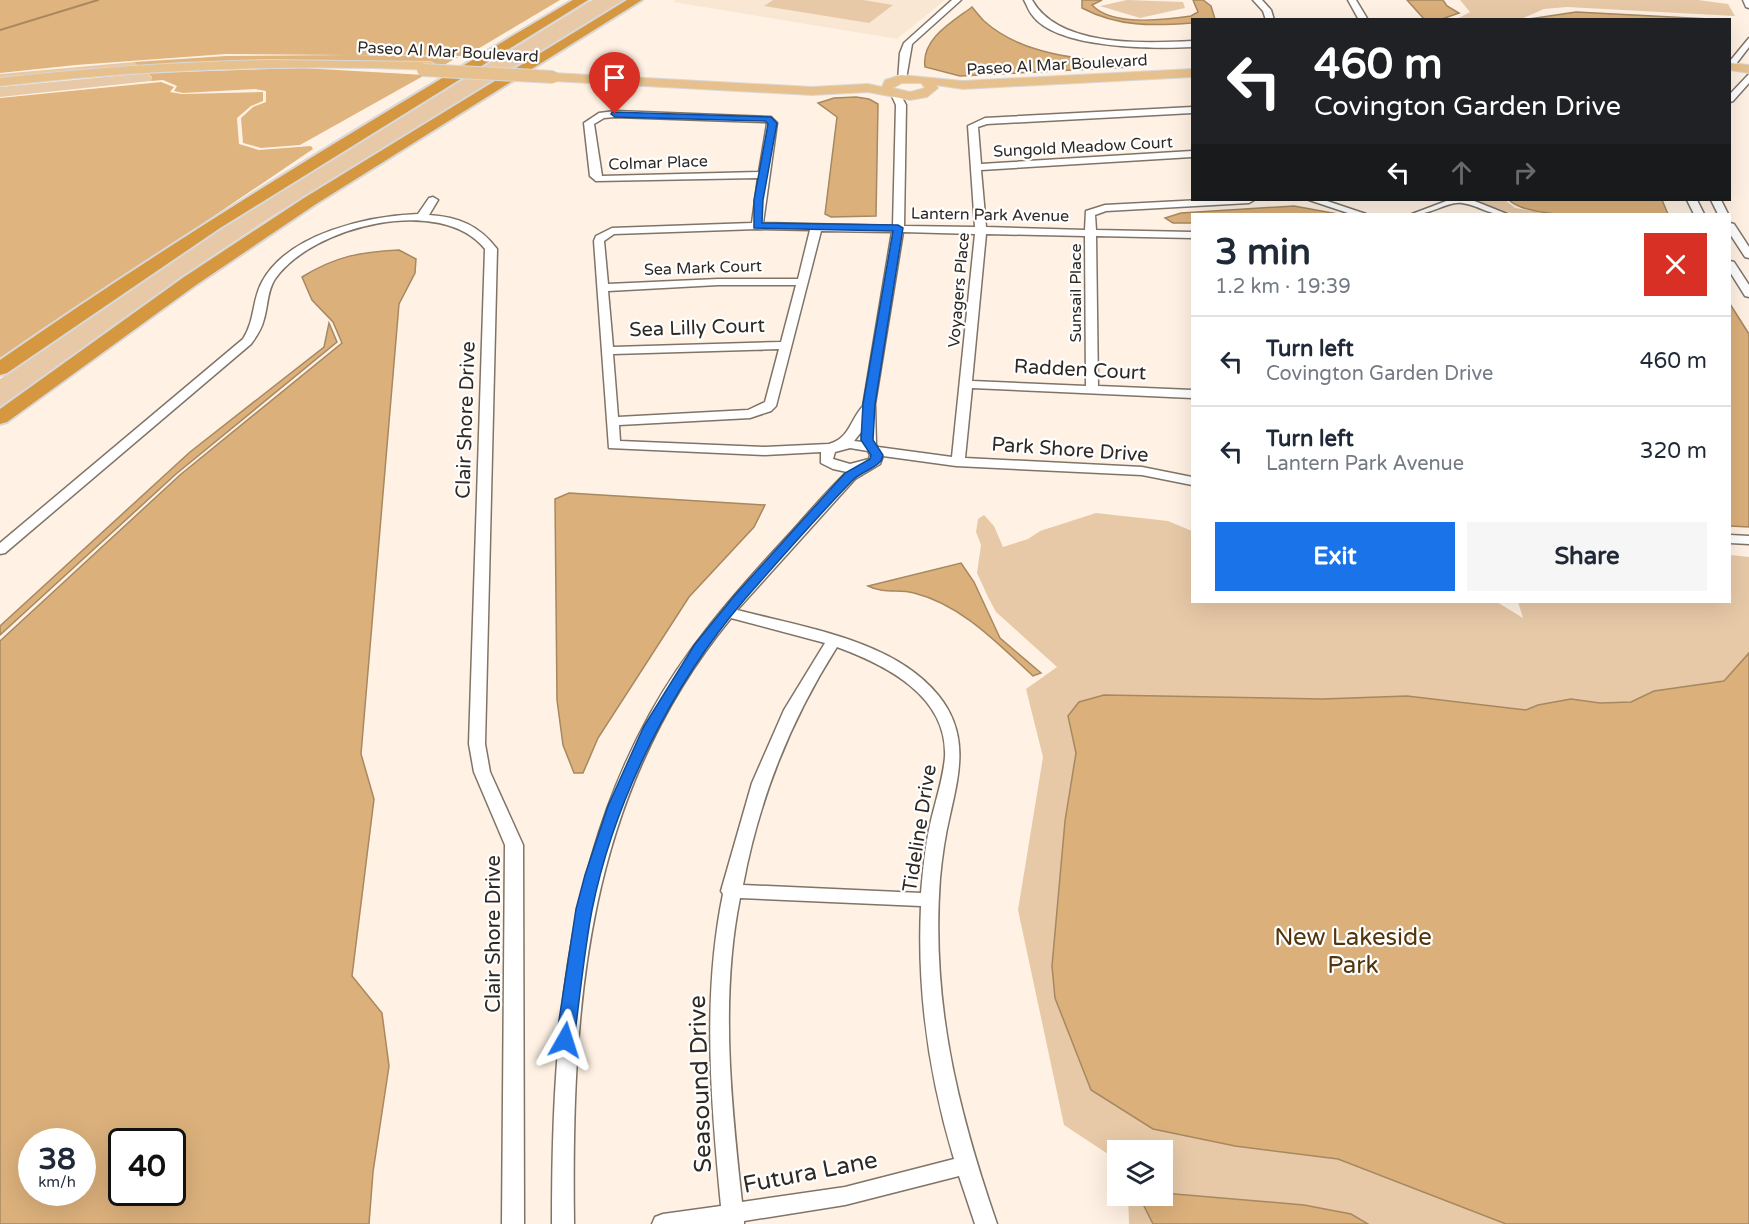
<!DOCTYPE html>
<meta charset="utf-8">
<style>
body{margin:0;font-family:"Varela Round",sans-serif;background:#f6f6f7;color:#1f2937;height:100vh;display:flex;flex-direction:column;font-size:22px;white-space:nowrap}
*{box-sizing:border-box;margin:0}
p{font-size:20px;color:#747a83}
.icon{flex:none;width:33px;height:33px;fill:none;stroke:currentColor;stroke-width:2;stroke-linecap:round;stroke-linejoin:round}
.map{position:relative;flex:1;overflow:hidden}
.side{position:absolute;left:1191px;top:213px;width:540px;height:390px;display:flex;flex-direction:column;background:#fff;border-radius:0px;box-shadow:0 6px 24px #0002}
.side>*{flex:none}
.top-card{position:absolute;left:1191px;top:18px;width:540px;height:183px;border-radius:0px;box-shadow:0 6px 24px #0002;background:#202124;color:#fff;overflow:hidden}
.tools{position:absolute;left:1107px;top:1140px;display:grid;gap:12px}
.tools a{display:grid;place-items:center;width:66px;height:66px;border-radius:0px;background:#fff;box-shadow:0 6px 24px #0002;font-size:30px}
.speed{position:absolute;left:18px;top:1128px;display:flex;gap:12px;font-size:30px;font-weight:700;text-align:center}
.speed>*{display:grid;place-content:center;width:78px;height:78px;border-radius:50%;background:#fff;box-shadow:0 6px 24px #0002;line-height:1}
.speed small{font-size:15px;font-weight:400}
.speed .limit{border:3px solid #111;border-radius:9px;background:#fff;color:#111}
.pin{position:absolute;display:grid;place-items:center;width:51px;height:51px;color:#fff;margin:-62px -26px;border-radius:50% 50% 50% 0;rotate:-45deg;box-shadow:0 0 6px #0007}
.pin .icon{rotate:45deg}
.me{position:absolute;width:66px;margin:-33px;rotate:6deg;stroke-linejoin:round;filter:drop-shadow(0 0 4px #0008)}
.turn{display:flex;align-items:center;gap:21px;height:126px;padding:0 24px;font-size:27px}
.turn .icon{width:78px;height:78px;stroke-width:2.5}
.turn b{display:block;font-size:42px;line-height:51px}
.lanes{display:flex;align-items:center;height:57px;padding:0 24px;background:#0003;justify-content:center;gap:30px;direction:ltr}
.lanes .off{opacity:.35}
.round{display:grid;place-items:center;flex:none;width:63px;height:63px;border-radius:0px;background:#f6f6f7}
.headline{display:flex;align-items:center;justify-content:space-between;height:102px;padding:0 24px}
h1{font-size:36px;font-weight:700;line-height:45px}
.primary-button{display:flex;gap:12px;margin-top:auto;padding:12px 24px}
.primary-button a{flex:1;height:69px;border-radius:0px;background:#1a73e8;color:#fff;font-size:24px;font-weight:700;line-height:69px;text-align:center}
.primary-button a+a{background:#f6f6f7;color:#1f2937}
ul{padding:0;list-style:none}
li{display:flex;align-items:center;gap:18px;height:90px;padding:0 24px;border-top:2px solid #e0e1e3}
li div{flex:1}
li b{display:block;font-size:22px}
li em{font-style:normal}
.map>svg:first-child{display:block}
</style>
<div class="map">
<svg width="1749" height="1224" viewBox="0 0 1749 1224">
<rect width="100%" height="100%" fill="#fff2e4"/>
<polygon fill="#f9e7d3" points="676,0 945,0 897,39 673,2"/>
<g fill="#e7c9a7">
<polygon points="592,0 626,0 277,213 193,269 0,409 0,379 213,233"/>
<polygon points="773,0 863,0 893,5 869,23 764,6"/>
<polygon points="1127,0 1183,2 1185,8 1140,18 1100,6"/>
<polygon points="1460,0 1698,0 1728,4 1735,16 1567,7 1544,9 1521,19 1457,19 1470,12"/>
<polygon points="134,62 138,66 0,79 0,74"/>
<polygon points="147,73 152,78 151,81 0,97 0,87"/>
<polygon points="1470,200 1505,200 1515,208 1551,214 1513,214"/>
<polygon points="1096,513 1168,521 1192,531 1192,602 1497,602 1523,618 1518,602 1730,602 1730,555 1749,557 1749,1224 1129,1224 1128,1196 1162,1196 1162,1150 1118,1150 1117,1160 1064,1125 1018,910 1043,757 1026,689 1057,667 996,612 988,597 977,573 981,545 976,532 978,519 984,515 994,526 1003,547 1028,539 1040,531"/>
</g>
<g fill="#dfb47f">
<polygon points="0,0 560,0 466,56 226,54 76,65 0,73"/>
<polygon points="353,55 458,57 444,65 313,60 138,66 134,62 226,56"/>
<polygon points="302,68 425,75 300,145 261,148 243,143 241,118 253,107 266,102 266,91 255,89 183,93 174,91 177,86 163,80 151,81 152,77 147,73"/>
<polygon points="161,82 174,87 170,92 182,94 263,92 263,101 251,106 237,118 239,144 259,150 311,146 313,149 0,361 0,98"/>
</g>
<g fill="#dbb07b" stroke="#a78861" stroke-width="1.5" fill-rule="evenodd">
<path d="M1082,0H1102L1092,5C1111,26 1165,20 1191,16L1198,12L1193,0H1203L1211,6L1215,19L1192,20V23C1153,26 1118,27 1082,8Z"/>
<polygon points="1407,0 1443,0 1447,6 1459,13 1442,19 1424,19"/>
<path d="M972,7C976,12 980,17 984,21C1024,57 1081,57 1130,67L960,76L925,67C921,39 952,22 972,7Z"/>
<polygon points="1576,12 1710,19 1529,19"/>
<polygon points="856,97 869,99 878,104 876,216 831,217 825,214 837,117 818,103 834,98"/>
<path d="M1509,200H1662L1668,214C1635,215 1531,222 1509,200Z"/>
<polygon points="1294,206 1338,214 1192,214 1192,223 1173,223 1165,218 1181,213"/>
<path d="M399,250L416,259L415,273L399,304L361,754L374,799L352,976L382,1013L389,1066L373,1172L369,1224H0V641L180,475L342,343L333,322L312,300L302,277C336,256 360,252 399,250ZM32,1142H82V1192H32ZM122,1142H172V1192H122Z"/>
<polygon points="1730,304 1749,334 1749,527 1730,526"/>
<polygon points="329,323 337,342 176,474 0,635 0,626 190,452 324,347"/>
<polygon points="569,493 765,505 754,527 689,597 598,738 583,773 574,773 563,745 557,700 555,499"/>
<path d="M961,563L974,582L1000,638L1041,673L1033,676C998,644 962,605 914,593C898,589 884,594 868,586Z"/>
<polygon points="1749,653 1749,1224 1506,1224 1338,1159 1235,1146 1153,1129 1091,1090 1055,998 1052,966 1065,821 1076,753 1068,716 1079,702 1104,695 1322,699 1407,696 1526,710 1538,705 1571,699 1600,703 1631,702 1654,691 1724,681"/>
<polygon points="1163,1193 1304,1205 1351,1214 1368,1224 1153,1224 1143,1204 1154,1196 1162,1196"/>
</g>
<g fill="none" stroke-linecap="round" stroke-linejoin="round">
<polyline stroke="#a78861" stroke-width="2" points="0,30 98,0"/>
<defs>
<g id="minor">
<polygon points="952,0 961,0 912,44 906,79 898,81 900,53 904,43"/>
<path d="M1024,0H1032C1059,48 1144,43 1192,41V47C1154,49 1058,49 1033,16C1029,12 1027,5 1024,0Z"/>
<polygon points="1253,0 1262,0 1271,10 1274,20 1266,20 1263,11"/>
<polygon points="1348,0 1356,0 1368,20 1359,20"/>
<polygon points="1743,0 1749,0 1749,8 1746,7"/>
<polygon points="1749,38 1749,47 1733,68 1730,69 1730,61"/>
<polygon points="1749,74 1749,83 1733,101 1730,102 1730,94"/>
<path d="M896,91L899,92L906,105L904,226L975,227L968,126L985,118L1192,107V113L987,124L978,127L981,164L1192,151V157L981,170L986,227L1085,230L1086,211L1105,205L1201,200H1254L1249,203L1106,211L1095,215L1096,230L1192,232V238L1096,236L1098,386L1192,390V398L972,388L965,458L1142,467L1192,477V485L1142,475L956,466L883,456L880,464L855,479L737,610C802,627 894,640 938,695C969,733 960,771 950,815C945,836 942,857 940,878C931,1002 957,1108 997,1224H975L959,1176L845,1205L744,1221V1224H652L655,1217L663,1214L721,1206C711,1103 702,996 723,894L721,891L752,783L784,710L825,643L731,618C586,794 571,1005 574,1224H552C552,1048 563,871 650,714C685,650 733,595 782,542C804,519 824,493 847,472L833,469L821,463V452L765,455L609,448L594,241L596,236L612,228L752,223L758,178L596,181L590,176L584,123L599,113L615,111L771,117L777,123L763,223L893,226L896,105L891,94ZM615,117L765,122L767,124L759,172L602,176L594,124L604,118ZM757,229L810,230L798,279H718L608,284L604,241L614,234ZM821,231L892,232L863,406C850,420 850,438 829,444L765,447L620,441L619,425L750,418L771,411L776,406ZM903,232L975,234L952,457L878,447L876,445L875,404ZM986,234L1085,236L1086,386L972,381ZM718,285H796L781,342L613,347L608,291ZM779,349L765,402L748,410L618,417L613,354ZM862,431V442L854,441ZM850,448L868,451L870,455L869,459L850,464L833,459L835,452ZM837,647C886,665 948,696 945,757C943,780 935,802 930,825C925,847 923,870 921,893L743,885C759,799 790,721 837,647ZM740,898L921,906C917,993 929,1076 954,1159L845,1187L742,1202C731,1103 720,997 740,898Z"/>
<path d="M433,197L438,200L429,215C458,217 479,225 497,249L485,744L490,772L523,845L524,1224H502L505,845L474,772L469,744L485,249C441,194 312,226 275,279C267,291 268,306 264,319C262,328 257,336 251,344L5,553L0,554V543L243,339C255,321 252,300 262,282C288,233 369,216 418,214L429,198Z"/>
<polygon points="1309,200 1324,200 1366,214 1351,214"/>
<path d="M1449,200H1472L1507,214C1490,216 1478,205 1462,203C1447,201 1430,216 1412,214Z"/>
<polygon points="1687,200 1697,200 1704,214 1694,214"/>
<polygon points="1711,200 1721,200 1728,214 1718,214"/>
<polygon points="1730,223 1734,224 1749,247 1749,258 1745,257 1730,234"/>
<polygon points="1730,261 1734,262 1749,285 1749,297 1745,296 1730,272"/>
<polygon points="1730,535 1749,536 1749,544 1730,543"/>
</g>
<g id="major">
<path d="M269,60L431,62L437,66L431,70C287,64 144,69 0,86V78C90,68 179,62 269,60Z"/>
<polygon points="1730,63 1749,65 1749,73 1730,70"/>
<path d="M1192,69V77L963,89L936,85L938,88L927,97L910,100L868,92L812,95L553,81L547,77L553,73L812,87L868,84L882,87L885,80L901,75L963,81ZM902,83H921L925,88L910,92L893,88Z"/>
</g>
<g id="highway">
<path d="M573,0H588L220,228L7,373L0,375V360C186,231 379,115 573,0Z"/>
<polygon points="627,0 642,0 316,204 196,285 7,422 0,424 0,409 184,277 304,198"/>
</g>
</defs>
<use href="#minor" stroke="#7f7467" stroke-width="3"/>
<use href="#major" stroke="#d9d8d8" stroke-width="2"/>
<use href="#highway" stroke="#d9d8d8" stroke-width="4"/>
<use href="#minor" fill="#fff" fill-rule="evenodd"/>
<use href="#major" fill="#e6c18d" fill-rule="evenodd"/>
<use href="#highway" fill="#d69741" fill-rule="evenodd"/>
<defs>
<polyline id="major-bridge" points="423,70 553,77"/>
</defs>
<use href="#major-bridge" stroke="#d9d8d8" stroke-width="14" stroke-linecap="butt"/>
<use href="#major-bridge" stroke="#e6c18d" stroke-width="12"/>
</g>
<path fill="#1a73e8" stroke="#114b97" stroke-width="1.5" d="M612,112L771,117L777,123L763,200L762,223L898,225L903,228L875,404L873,440L883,455L881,461C873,470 860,472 852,481C815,519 780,559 745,599C673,683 614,800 592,910C584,952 580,997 574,1040L571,1045L565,1047L559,1045L556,1040L576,909L585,875L608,806L644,726L695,644L735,595L845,473L870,459L871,455L861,440L863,404L893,231L754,228V200L768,124L765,121L615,117L611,114Z"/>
<g text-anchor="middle" stroke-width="4.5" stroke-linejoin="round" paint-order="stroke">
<g font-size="16" fill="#2e2924" stroke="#fff">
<text transform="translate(448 51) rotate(3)" y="6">Paseo Al Mar Boulevard</text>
<text transform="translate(1057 64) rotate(-3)" y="6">Paseo Al Mar Boulevard</text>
<text transform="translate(1083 146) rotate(-3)" y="6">Sungold Meadow Court</text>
<text transform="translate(658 162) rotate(-2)" y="6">Colmar Place</text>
<text transform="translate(990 214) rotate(1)" y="6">Lantern Park Avenue</text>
<text transform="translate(703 267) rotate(-2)" y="6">Sea Mark Court</text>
<text transform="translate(958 290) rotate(-85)" y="6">Voyagers Place</text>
<text transform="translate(1075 293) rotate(-90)" y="6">Sunsail Place</text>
</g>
<g font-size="20" fill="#2e2924" stroke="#fff">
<text transform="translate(697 327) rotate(-2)" y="7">Sea Lilly Court</text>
<text transform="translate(1080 369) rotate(3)" y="7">Radden Court</text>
<text transform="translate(465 420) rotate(-88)" y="7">Clair Shore Drive</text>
<text transform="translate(1070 449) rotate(4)" y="7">Park Shore Drive</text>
<text transform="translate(919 828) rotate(-81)" y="7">Tideline Drive</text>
<text transform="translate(493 934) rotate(-90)" y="7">Clair Shore Drive</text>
</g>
<g font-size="24" fill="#52350b" stroke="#fff">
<text x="1353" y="945">New Lakeside<tspan x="1353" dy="28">Park</tspan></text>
</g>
<g font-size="24" fill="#2e2924" stroke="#fff">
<text transform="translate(700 1084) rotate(-92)" y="8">Seasound Drive</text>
<text transform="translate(810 1172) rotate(-11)" y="8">Futura Lane</text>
</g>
</g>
</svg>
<div class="tools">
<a><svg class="icon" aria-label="layers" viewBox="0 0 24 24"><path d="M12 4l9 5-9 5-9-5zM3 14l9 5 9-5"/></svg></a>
</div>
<div class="speed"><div>38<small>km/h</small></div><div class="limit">40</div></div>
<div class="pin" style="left:615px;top:114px;background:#d93025"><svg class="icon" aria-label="arrive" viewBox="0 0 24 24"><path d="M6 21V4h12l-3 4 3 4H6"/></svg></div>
<svg class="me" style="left:565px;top:1040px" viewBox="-20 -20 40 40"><path d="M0-17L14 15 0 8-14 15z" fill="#1a73e8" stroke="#fff" stroke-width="4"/></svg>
<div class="top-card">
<div class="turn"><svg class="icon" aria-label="left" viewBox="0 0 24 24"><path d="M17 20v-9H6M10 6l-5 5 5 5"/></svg><div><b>460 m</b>Covington Garden Drive</div></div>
<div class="lanes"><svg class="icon" aria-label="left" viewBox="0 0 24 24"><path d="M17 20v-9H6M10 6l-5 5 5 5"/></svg><svg class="icon off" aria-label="ahead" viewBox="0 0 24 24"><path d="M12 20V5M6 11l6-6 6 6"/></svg><svg class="icon off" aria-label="right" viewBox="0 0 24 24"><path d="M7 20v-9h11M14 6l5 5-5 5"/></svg></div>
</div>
<section class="side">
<div class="headline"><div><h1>3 min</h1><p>1.2 km · 19:39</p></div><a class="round" style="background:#d93025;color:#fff"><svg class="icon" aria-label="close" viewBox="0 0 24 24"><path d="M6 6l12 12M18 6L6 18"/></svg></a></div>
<ul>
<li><svg class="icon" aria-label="left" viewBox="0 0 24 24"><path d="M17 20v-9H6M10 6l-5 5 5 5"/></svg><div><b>Turn left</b><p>Covington Garden Drive</p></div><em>460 m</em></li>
<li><svg class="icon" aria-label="left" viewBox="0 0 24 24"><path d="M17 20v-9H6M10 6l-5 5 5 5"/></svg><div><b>Turn left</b><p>Lantern Park Avenue</p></div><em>320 m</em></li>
</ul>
<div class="primary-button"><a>Exit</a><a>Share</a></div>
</section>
</div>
